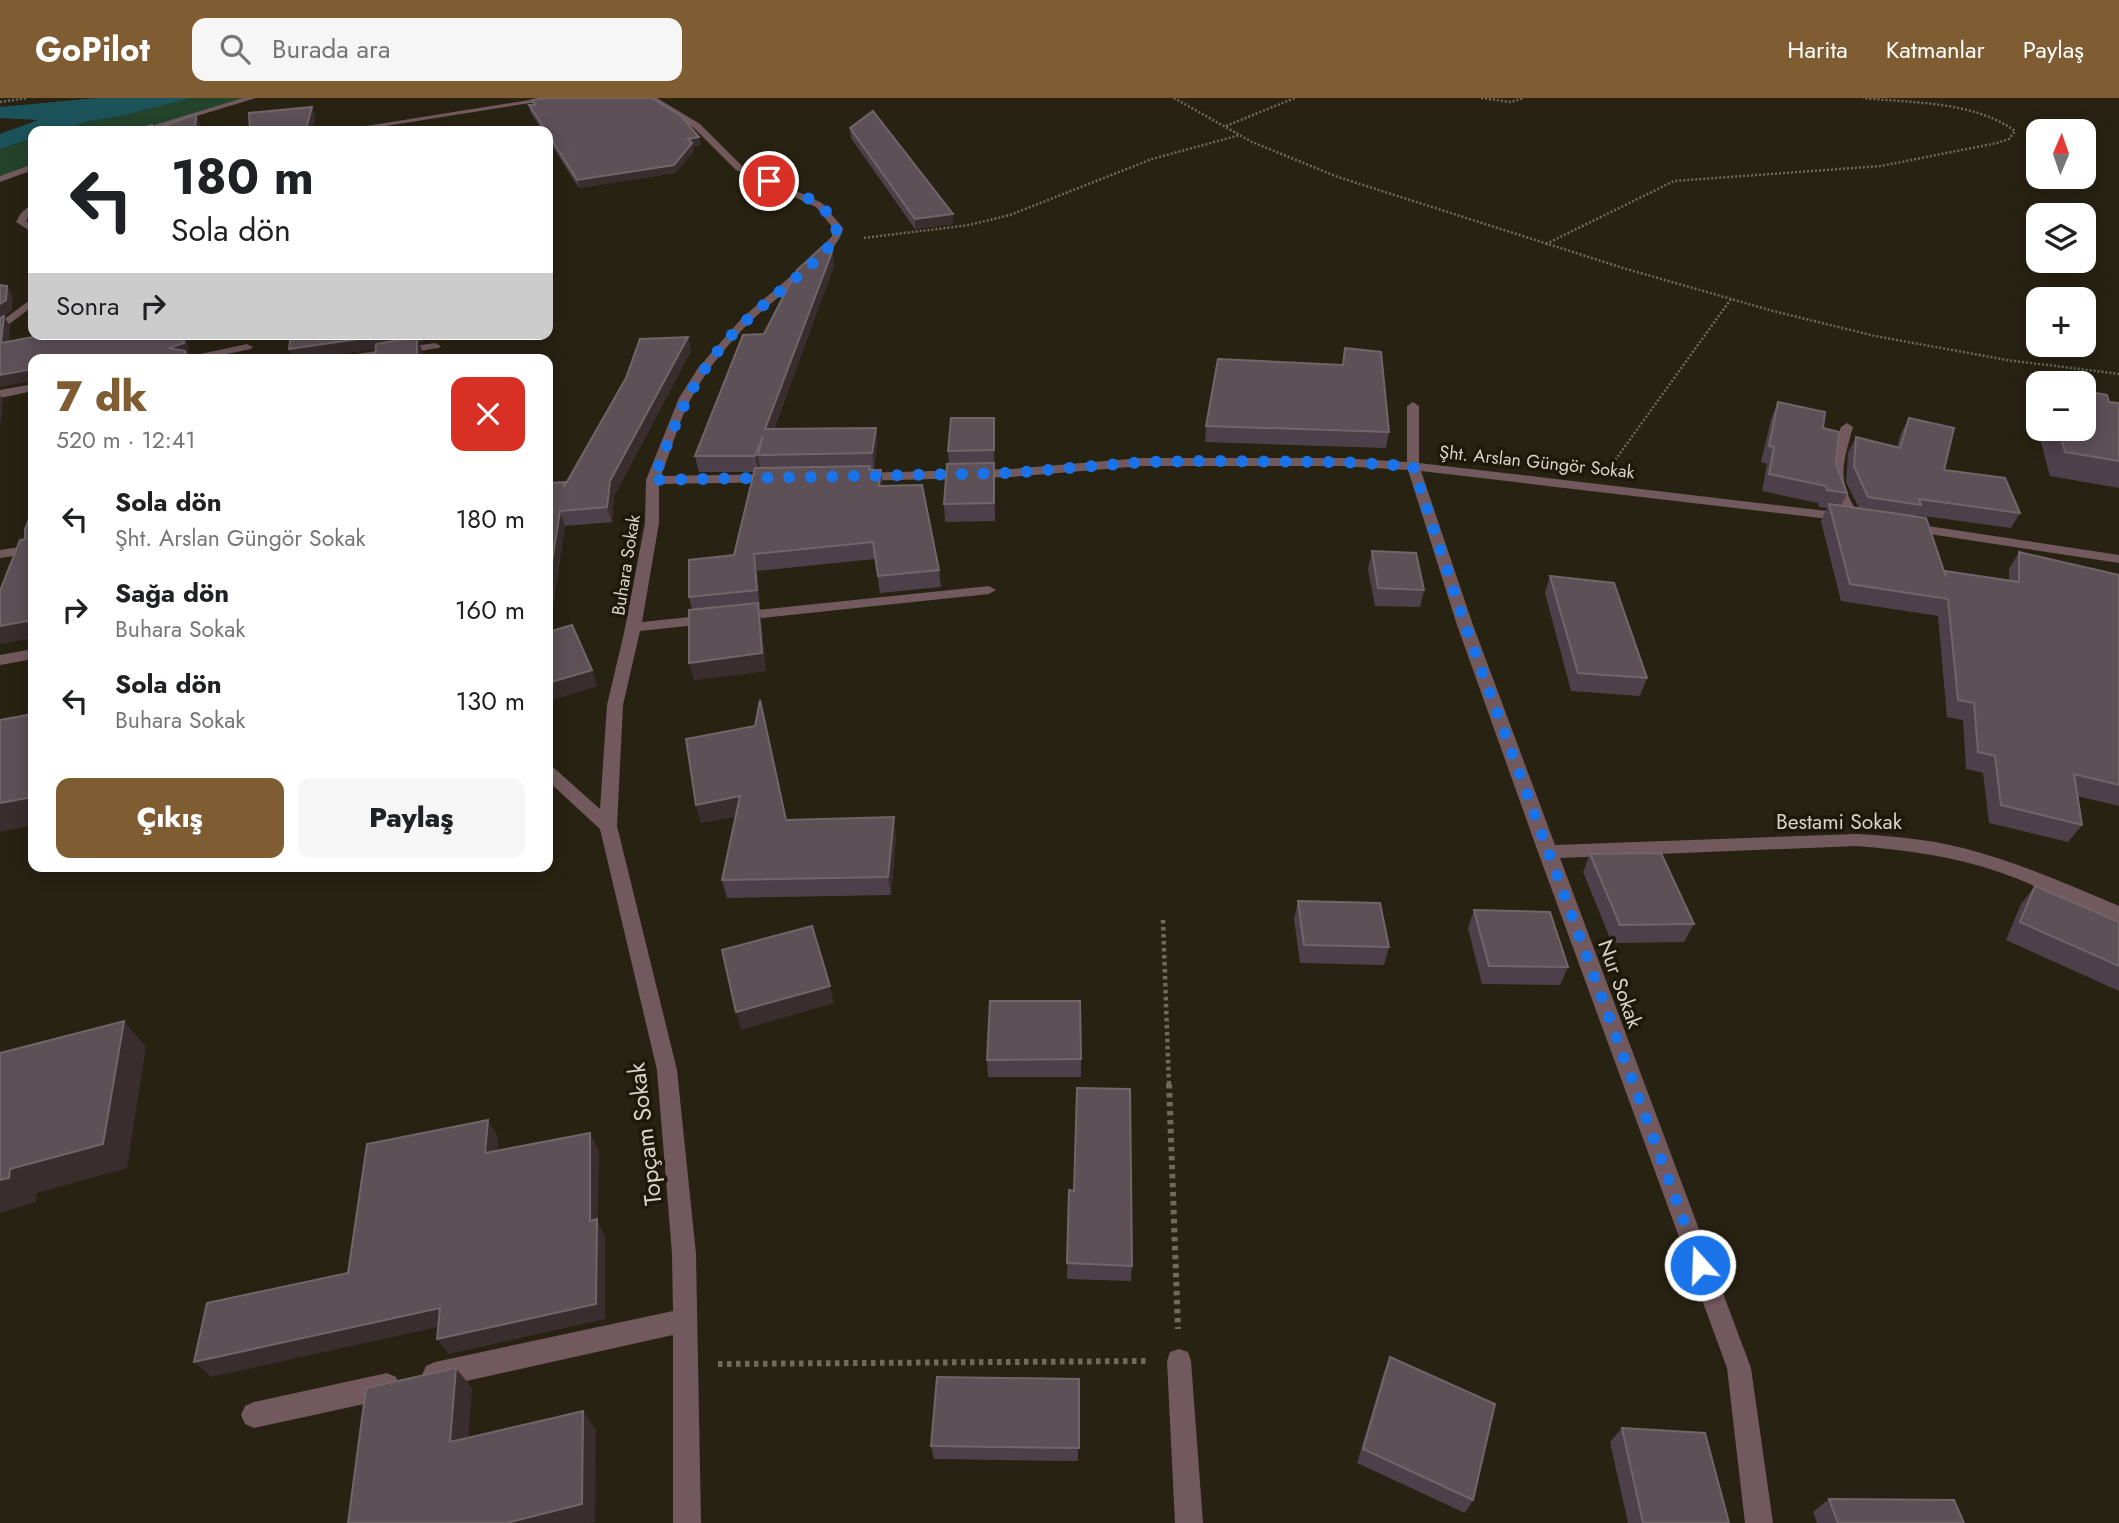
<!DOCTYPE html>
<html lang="tr">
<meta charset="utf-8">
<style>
body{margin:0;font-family:Jost,sans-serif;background:#f6f6f6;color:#202124;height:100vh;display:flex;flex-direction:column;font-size:26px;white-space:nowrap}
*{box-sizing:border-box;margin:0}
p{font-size:23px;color:#757577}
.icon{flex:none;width:38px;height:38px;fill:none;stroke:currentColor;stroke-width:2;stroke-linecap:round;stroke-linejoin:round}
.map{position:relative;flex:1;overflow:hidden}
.details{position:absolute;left:28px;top:256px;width:525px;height:518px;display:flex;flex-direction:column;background:#fff;border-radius:14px;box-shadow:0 4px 18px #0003}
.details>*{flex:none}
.top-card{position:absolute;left:28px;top:28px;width:525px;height:214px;border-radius:14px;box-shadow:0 4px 18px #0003;background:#fff;color:#202124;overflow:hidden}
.needle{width:46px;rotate:2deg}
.fabs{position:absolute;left:2026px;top:21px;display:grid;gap:14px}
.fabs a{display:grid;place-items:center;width:70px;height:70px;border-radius:14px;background:#fff;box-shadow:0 4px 18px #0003;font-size:35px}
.pin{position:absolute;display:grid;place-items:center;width:60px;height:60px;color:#fff;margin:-30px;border:4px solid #fff;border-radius:50%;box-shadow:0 2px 7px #0007}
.me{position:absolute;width:77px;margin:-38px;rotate:340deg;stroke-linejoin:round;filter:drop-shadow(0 0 5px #0008)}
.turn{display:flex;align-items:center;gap:24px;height:147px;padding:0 28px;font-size:32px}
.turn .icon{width:91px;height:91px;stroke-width:2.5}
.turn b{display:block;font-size:49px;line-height:60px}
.then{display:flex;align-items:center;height:66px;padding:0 28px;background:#0003;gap:14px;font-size:26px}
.round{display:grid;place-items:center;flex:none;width:74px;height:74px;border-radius:14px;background:#f6f6f6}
.overview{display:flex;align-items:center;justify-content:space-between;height:119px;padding:0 28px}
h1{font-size:42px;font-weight:800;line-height:52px;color:#7f5c32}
.cta{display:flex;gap:14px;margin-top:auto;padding:14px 28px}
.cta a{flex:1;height:80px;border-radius:14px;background:#7f5c32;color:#fff;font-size:28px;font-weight:800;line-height:80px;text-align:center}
.cta a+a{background:#f6f6f6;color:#202124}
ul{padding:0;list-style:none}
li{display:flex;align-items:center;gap:21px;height:91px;padding:0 28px}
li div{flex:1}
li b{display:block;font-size:26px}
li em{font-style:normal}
header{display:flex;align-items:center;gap:42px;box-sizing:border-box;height:98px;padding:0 35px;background:#7f5c32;color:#fff}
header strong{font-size:33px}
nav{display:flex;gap:38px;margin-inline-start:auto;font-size:24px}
.search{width:490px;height:63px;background:#f6f6f6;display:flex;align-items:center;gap:18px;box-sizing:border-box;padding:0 24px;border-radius:14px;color:#757577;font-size:26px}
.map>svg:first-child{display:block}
</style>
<header>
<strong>GoPilot</strong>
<div class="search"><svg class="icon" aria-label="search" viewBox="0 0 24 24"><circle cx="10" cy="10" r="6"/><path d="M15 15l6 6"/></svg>Burada ara</div>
<nav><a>Harita</a><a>Katmanlar</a><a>Paylaş</a></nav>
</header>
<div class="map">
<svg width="2119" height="1425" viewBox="0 0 2119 1425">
<rect width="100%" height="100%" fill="#282212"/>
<g fill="#23432b">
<polygon points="192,0 252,0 139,33 59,33 85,24 126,17"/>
<polygon points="33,40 33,69 0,81 0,51"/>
</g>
<polygon fill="#1c535b" points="97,0 192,0 126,17 85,24 65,32 33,33 33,40 0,51 0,36 38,22 0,20 0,9"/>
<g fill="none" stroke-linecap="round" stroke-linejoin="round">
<g stroke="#6f6a5c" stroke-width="2.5" stroke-dasharray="2 2" stroke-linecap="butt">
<polyline points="1174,0 1252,44 1338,79 1623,170 1773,213 1875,238 2007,262 2119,276"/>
<polyline points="1481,0 1511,4 1524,0"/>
<polyline points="0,4 27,0"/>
<polyline points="1226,28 1295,0"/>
<polyline points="864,140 969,127 1010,117 1152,61 1240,37"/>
<path d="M1546,146L1674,83L1881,68L1997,45L2009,41L2015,33C1974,3 1912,5 1863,0"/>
<polyline points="1613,365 1731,201"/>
</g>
<polyline stroke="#6f6a5c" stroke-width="4.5" stroke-dasharray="3.5 3.5" stroke-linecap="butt" points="1163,822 1169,988"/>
<g stroke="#6f6a5c" stroke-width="6" stroke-dasharray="4.5 4.5" stroke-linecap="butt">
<polyline points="1169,986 1178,1231"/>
<polyline points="718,1266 1146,1263"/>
</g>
<g fill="#72595d" fill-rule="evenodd">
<polygon points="243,0 256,0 147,33 135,33"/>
<polygon points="542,0 562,0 354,33 335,33"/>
<path d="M647,0H657L700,26L742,68L822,105L843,130C840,157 770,203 749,225C728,246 707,271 693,297C679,322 671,352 661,378L775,376L782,380L775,384L659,386V425L642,524L989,488L996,492L989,496L640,533L623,607L617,728L677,972L696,1156L701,1425H673V1237L435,1290L426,1286L422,1277L426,1268L435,1264L673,1213L672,1156L657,972L600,731L548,683V668L554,670L600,711L607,607L624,535L645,425L646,382L679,300L698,270L742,220L813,159L832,138L833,130L816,109L736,72L694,30Z"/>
<polygon points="33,66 33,72 0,84 0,78"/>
<polygon points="33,105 33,113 26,123 33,128 33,135 16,124 21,115"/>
<polygon points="33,200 33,208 0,233 0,224"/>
<polygon points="435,245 441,248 439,250 368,261 335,261 341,258"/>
<polygon points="247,246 253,249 251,251 203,261 177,261"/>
<polygon points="33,286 33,293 0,300 0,292"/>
<path d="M1413,304L1419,308V365L1844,415C1822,382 1830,364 1841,329L1847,325L1853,329C1842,369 1836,383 1861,420L1854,424L1421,373L1473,527L1555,747L1856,736C1892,738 1928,741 1963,750C2017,764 2068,786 2119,808V823C2078,810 2040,788 1999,774C1953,758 1905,752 1856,748L1560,760L1751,1270L1773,1425H1745L1727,1270L1538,754L1457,527L1408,372L1341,368H1142L1011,379L859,383L852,379L859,375L1011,371L1142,360H1341L1407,364V308Z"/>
<polygon points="1908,425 2119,457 2119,465 1903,432 1903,426"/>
<polygon points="33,447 33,455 0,460 0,452"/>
<polygon points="33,551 33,561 0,567 0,557"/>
<polygon points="1179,1251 1188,1254 1191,1263 1203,1425 1175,1425 1167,1263 1170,1254"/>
<polygon points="387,1275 396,1279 400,1288 396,1297 387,1301 254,1330 245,1326 241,1317 245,1308 254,1304"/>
</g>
</g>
<g fill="#4e404a">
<polygon points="532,2 701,47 693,48 694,53 675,75 579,90 548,41 548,33 543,33 531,15 529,7 533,7"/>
<polygon points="850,30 953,126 915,131 851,40"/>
<polygon points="832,154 834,168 774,331 876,330 877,345 874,371 870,371 870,372 882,388 939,472 941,489 880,495 875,461 757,473 760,509 759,509 761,523 766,573 694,582 692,512 689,499 734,457 754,374 699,374 695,358 764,236"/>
<polygon points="688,239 691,253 614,398 612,424 565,428 549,533 597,588 548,603 548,385 565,384 566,386"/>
<polygon points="1345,250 1389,334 1386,350 1205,344 1206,328 1343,267"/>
<polygon points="1778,304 1823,330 1847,395 1841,408 1859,410 1846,384 1848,355 1856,339 1897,349 1901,335 1909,320 1944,372 2020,415 2011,430 1916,417 1915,418 1944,475 1945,473 2009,483 2009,471 2019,454 2119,477 2119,708 2077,698 2082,727 2068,744 1989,725 1983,675 1966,671 1963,622 1947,619 1938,518 1841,503 1821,423 1827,410 1819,409 1818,405 1762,393 1767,366 1761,364 1771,321"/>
<polygon points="2109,304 2119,305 2119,390 2050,378 2034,318 2039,310 2039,331 2084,331"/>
<polygon points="994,336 995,423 945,424 944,406 949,366 948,353"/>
<polygon points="1372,453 1424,492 1420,509 1375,508 1368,471"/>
<polygon points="1550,478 1647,580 1640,598 1571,593 1545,495"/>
<polygon points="696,707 896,738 891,797 727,800 722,782 736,718 701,725"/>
<polygon points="1590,756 1694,826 1684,844 1612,845 1583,774"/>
<polygon points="2035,788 2119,824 2119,893 2006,842 2021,806"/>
<polygon points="1298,803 1389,849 1384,867 1300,865 1294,821"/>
<polygon points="1474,812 1568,869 1560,887 1482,886 1468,830"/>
<polygon points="1081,961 1081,979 988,979 987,962"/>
<polygon points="1069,1092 1074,1093 1132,1168 1131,1183 1067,1181"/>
<polygon points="1390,1259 1473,1402 1465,1415 1357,1365 1384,1274"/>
<polygon points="1079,1281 1078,1363 934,1361 931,1348"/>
<polygon points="1622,1330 1729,1425 1628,1425 1610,1344"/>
<polygon points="1829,1401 1964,1425 1817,1425 1813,1414"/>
</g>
<g fill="#392d2e">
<polygon points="312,9 316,19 312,33 306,31"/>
<polygon points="196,16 200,25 199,33 195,33"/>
<polygon points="699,39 701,47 693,48 694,53 675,75 579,90 577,82 688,41"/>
<polygon points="953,116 953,126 915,131 915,121"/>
<polygon points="832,154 834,168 768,346 765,331"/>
<polygon points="7,188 13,198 12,212 4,218 10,228 8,256 1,245 0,222 0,206"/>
<polygon points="183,236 186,236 189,256 187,256 189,261 187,261 169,250"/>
<polygon points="393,236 423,236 423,244 419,245 423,255 423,261 417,261 417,245 308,261 293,261 289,251"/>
<polygon points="688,239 691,253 614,398 612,424 607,409 610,383"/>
<polygon points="33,271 33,283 0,289 0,277"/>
<polygon points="0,297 3,302 1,325 0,325"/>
<polygon points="876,330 877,345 874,371 872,355"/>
<polygon points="763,338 758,357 760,369 758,373 755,358"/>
<polygon points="881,372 883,388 879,388"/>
<polygon points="560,413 565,428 548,539 548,490"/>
<polygon points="754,456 757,473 760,509 757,492"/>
<polygon points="758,505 761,523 766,573 694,582 689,565"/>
<polygon points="33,522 33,540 0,546 0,528"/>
<polygon points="592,572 597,588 548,603 548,585"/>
<polygon points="740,698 744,716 701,725 696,707"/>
<polygon points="33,699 33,727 0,734 0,705"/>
<polygon points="894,719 896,738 891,797 888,779"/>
<polygon points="830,888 834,905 741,932 736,914"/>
<polygon points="124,923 146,949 127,1070 37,1095 36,1104 0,1115 0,1082 10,1071"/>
<polygon points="488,1022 498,1039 495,1072 485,1055"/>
<polygon points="590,1035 599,1052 598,1124 605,1138 605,1221 449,1256 437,1241 590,1123"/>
<polygon points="440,1210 452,1226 211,1279 194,1264"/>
<polygon points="456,1270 472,1290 467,1362 450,1344"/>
<polygon points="583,1313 596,1332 595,1424 590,1425 506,1425"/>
</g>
<g fill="#5d5057" stroke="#706569" stroke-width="2">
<polygon points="546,0 652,0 681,18 699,39 688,41 692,45 674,67 577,82 548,36 548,33 546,33 529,7 535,7 532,2"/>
<polygon points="312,9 306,31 324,29 324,33 250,33 249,15"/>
<polygon points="873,13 953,116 915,121 850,30"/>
<polygon points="196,16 195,33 135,33 152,27 153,32"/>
<polygon points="822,149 832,154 765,331 876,330 872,355 758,357 763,338 755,358 695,358 743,237 764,236 797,172"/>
<polygon points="0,187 7,188 6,202 0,206"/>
<polygon points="4,218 1,245 49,236 183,236 184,245 169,250 185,253 187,261 33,261 33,271 0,277 0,220"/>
<polygon points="291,236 393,236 289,251"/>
<polygon points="417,239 417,261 375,261 376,246"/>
<polygon points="688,239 610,383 607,409 560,413 548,490 548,385 565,384 564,389 626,280 640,241"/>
<polygon points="1345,250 1381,254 1389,334 1206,328 1218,261 1343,267"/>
<polygon points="2084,293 2107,297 2109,304 2119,305 2119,363 2065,354 2059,331 2084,331"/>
<polygon points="1778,304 1825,314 1823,330 1839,334 1836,366 1847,395 1827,392 1826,388 1769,376 1774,349 1769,348"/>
<polygon points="951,320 994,320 994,352 948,353"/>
<polygon points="1909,320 1954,330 1944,372 2005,380 2020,415 1919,401 1921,407 1868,399 1854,368 1856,339 1900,350"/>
<polygon points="994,365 994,405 944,406 947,366"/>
<polygon points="870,368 869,372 881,372 879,388 922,387 939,472 878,478 873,444 754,456 757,492 689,499 689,462 734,457 755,370"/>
<polygon points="1829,406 1926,420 1946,479 1945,473 2019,484 2019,454 2119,477 2119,687 2074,676 2082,727 2001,707 1995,658 1978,654 1974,605 1958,602 1948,501 1850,486"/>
<polygon points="33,413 33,522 0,528 0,493 20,442 25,441 25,431"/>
<polygon points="1372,453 1416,455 1424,492 1378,490"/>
<polygon points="1550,478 1614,485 1647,580 1578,575"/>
<polygon points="758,505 762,555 689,565 689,512"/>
<polygon points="572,527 592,572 548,585 548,534"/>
<polygon points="760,602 786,722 894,719 888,779 722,782 740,698 696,707 686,641 755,628"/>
<polygon points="33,616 33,699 0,705 0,622"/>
<polygon points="1661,755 1694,826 1620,827 1590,756"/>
<polygon points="2035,788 2119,824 2119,868 2020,824"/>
<polygon points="1298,803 1380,805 1389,849 1304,847"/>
<polygon points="1474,812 1550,814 1568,869 1489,868"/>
<polygon points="812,828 830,888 736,914 722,852"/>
<polygon points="990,903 1080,903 1081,961 987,962"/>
<polygon points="124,923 103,1046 10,1071 9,1080 0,1082 0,955"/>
<polygon points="1077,990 1130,991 1132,1168 1067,1165 1069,1092 1074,1093"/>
<polygon points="488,1022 485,1055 590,1035 590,1123 597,1121 596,1206 437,1241 440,1210 194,1264 207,1205 348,1175 367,1046"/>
<polygon points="1390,1259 1495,1306 1473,1402 1363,1351"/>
<polygon points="456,1270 450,1344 583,1313 582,1406 506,1425 348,1425 366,1290"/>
<polygon points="937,1279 1079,1281 1079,1350 931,1348"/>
<polygon points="1622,1330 1705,1335 1729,1425 1643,1425"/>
<polygon points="1829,1401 1954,1402 1964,1425 1838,1425"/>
</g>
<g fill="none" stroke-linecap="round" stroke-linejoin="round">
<path stroke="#1a73e8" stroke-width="12" stroke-dasharray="0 21.6" d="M769,83C793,93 838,107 837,139C812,171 776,194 747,222C694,271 679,317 653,382L1011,375L1142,364L1207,363L1341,364L1413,368L1465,527L1700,1167"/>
</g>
<g text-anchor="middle" stroke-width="7" stroke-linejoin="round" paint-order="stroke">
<g font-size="18" fill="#d8d4ca" stroke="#1e1809">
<text transform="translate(1537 364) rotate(6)" y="6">Şht. Arslan Güngör Sokak</text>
<text transform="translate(626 467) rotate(-81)" y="6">Buhara Sokak</text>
</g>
<g font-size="21" fill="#d8d4ca" stroke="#1e1809">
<text x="1839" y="731">Bestami Sokak</text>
<text transform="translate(1620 886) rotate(70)" y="7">Nur Sokak</text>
</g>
<g font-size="24" fill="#d8d4ca" stroke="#1e1809">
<text transform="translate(645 1036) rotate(-97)" y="8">Topçam Sokak</text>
</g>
</g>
</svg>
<div class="fabs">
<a><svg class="needle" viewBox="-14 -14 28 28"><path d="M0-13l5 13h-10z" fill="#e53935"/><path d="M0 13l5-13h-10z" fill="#757577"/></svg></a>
<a><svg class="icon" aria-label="layers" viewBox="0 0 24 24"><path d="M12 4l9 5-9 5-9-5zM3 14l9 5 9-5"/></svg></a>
<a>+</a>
<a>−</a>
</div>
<div class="pin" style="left:769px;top:83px;background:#d93025"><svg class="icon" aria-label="arrive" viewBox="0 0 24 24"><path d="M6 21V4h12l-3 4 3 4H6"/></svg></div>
<svg class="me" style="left:1700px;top:1167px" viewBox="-20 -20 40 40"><circle r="17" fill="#1a73e8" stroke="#fff" stroke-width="3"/><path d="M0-11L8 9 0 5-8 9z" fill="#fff"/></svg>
<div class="top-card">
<div class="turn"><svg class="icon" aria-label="left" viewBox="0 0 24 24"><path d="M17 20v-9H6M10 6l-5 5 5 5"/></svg><div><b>180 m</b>Sola dön</div></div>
<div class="then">Sonra<svg class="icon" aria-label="right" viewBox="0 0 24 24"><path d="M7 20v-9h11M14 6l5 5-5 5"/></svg></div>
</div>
<section class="details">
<div class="overview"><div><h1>7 dk</h1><p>520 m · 12:41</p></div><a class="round" style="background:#d93025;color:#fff"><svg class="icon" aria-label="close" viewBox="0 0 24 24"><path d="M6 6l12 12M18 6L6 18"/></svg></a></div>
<ul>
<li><svg class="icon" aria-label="left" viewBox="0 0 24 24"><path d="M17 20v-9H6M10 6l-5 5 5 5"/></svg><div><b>Sola dön</b><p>Şht. Arslan Güngör Sokak</p></div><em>180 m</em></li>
<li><svg class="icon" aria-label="right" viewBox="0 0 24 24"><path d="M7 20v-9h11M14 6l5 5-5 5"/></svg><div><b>Sağa dön</b><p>Buhara Sokak</p></div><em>160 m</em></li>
<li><svg class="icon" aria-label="left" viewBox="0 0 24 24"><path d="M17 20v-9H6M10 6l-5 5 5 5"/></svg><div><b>Sola dön</b><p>Buhara Sokak</p></div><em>130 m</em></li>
</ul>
<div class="cta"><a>Çıkış</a><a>Paylaş</a></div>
</section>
</div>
